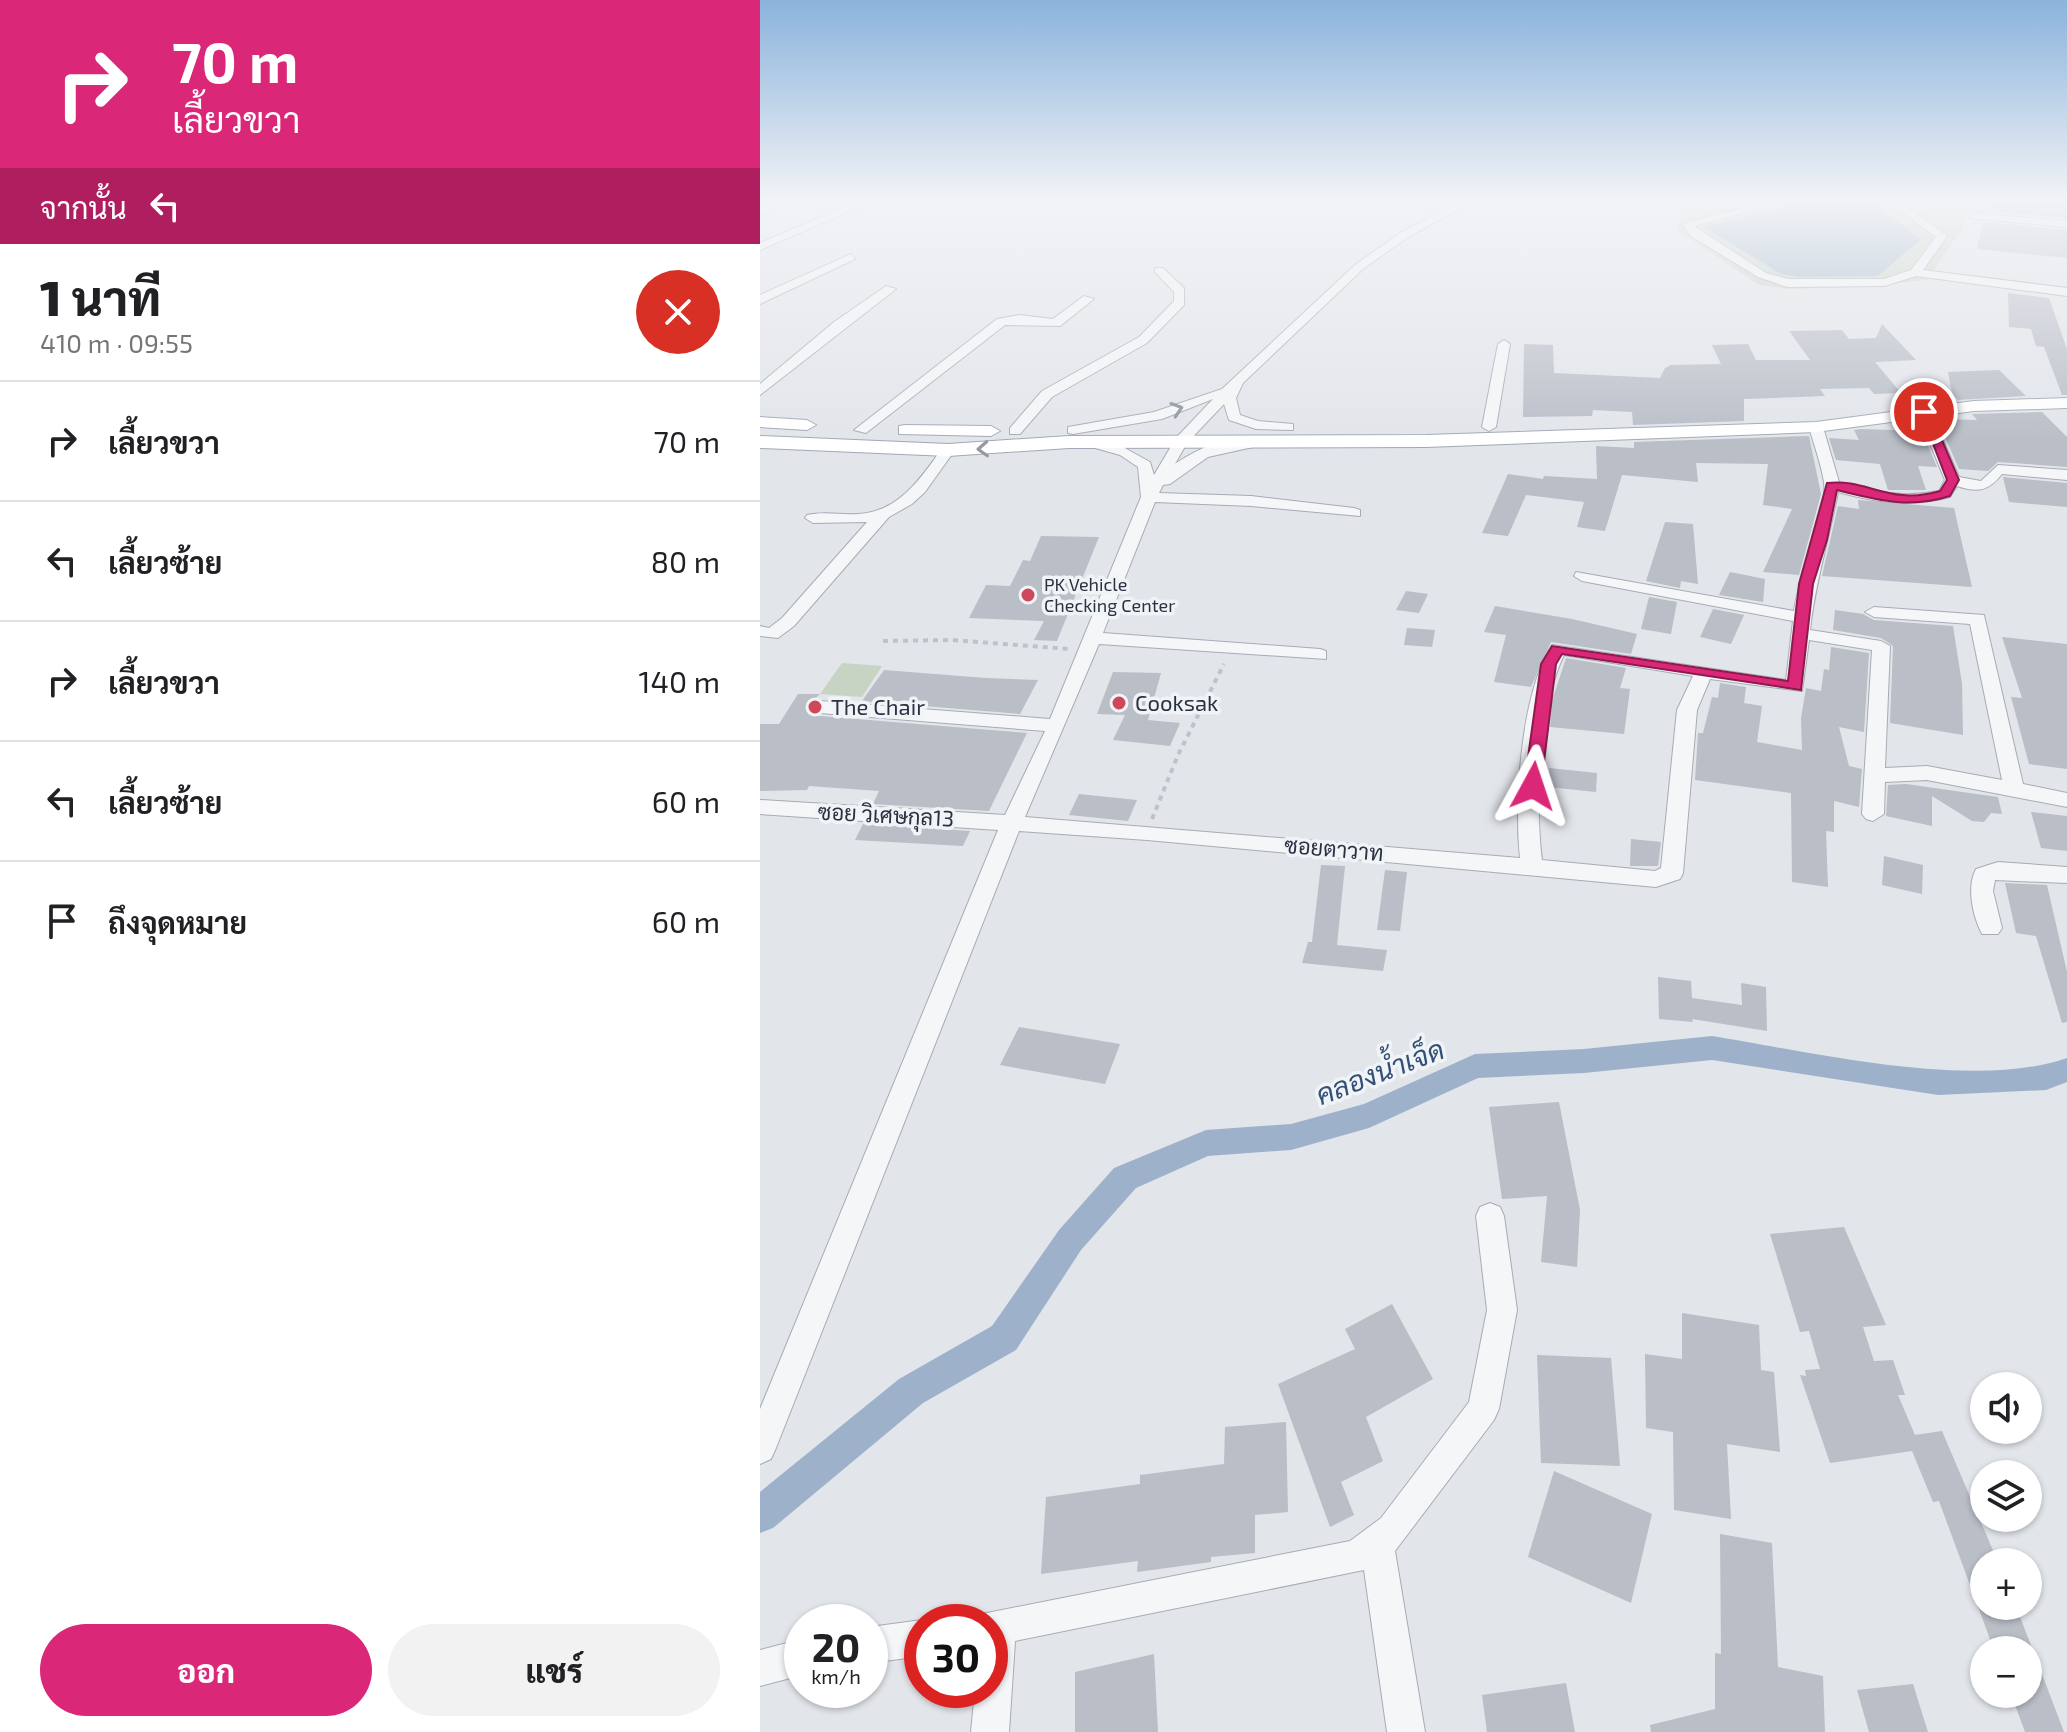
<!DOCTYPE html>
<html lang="th">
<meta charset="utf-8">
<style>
body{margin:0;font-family:"Exo 2",Sarabun,sans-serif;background:#f2f2f2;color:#202124;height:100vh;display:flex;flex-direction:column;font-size:30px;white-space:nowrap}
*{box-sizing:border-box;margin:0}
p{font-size:26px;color:#757577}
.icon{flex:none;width:44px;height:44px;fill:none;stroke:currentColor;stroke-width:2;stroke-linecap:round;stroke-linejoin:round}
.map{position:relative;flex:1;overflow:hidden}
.sheet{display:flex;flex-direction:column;background:#fff;width:760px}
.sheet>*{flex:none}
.banner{background:#db2777;color:#fff;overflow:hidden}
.buttons{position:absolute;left:1210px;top:1372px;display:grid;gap:16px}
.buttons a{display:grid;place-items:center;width:72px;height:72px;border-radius:50%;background:#fff;box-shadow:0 2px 6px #0004;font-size:40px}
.speed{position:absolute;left:24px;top:1604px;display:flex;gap:16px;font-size:40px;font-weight:700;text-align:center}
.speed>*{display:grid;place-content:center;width:104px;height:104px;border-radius:50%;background:#fff;box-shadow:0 2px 6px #0004;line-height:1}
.speed small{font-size:20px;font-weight:400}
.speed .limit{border:12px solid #d22;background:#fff;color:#111}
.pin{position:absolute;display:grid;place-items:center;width:68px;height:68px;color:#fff;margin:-34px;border:4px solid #fff;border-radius:50%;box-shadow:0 2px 8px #0007}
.me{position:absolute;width:88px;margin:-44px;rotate:5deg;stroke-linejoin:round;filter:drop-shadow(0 0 6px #0008)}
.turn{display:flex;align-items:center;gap:28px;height:168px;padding:0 40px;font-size:36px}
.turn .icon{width:104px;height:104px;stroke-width:2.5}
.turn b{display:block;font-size:56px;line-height:68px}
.then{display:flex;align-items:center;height:76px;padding:0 40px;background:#0003;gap:16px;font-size:30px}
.round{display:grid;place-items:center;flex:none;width:84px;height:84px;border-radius:42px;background:#f2f2f2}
.summary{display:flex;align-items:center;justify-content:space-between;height:136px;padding:0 40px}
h1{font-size:48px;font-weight:800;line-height:60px}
.action{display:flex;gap:16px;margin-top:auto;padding:16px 40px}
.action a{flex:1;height:92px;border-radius:48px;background:#db2777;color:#fff;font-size:32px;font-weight:800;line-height:92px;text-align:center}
.action a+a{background:#f2f2f2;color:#202124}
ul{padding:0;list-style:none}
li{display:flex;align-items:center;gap:24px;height:120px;padding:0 40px;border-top:2px solid #e0e0e0}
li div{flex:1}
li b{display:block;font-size:30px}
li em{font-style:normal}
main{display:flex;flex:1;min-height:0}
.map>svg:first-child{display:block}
</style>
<main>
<section class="sheet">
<div class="banner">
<div class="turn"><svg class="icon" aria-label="right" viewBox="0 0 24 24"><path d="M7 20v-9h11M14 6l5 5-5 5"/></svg><div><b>70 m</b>เลี้ยวขวา</div></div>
<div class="then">จากนั้น<svg class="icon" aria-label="left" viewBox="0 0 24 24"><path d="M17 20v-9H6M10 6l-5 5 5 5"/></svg></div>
</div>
<div class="summary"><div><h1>1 นาที</h1><p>410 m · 09:55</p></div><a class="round" style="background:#d93025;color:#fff"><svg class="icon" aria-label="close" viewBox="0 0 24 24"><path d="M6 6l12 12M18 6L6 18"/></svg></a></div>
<ul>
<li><svg class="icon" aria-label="right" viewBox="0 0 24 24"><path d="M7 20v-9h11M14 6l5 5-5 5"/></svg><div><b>เลี้ยวขวา</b></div><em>70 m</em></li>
<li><svg class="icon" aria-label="left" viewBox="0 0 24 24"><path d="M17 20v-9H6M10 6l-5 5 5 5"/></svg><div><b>เลี้ยวซ้าย</b></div><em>80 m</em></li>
<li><svg class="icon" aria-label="right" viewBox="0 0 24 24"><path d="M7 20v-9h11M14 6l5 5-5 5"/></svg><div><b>เลี้ยวขวา</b></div><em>140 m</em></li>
<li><svg class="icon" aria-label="left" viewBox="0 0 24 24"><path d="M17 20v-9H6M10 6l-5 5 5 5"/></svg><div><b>เลี้ยวซ้าย</b></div><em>60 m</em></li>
<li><svg class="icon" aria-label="arrive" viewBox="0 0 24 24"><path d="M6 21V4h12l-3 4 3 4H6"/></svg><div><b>ถึงจุดหมาย</b></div><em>60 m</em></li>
</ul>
<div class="action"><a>ออก</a><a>แชร์</a></div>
</section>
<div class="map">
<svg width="1307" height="1732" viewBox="0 0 1307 1732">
<rect width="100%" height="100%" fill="#e2e5ea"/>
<g fill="#c7d4c3">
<polygon points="928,201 1222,201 1204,216 1202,229 1167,280 1091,287 1029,289 999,285 918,231 918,222"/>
<polygon points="82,663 122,666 102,697 60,694"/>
</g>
<polygon fill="#9db2ca" points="1046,201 1109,201 1161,239 1118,276 1039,277 1021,274 944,227"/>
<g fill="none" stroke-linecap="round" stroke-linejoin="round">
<path fill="#9db2ca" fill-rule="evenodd" d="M952,1036C1051,1052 1213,1091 1307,1058V1082L1286,1090L1178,1095L952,1060L824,1073L718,1078L609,1128L531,1150L448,1156L376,1188L321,1250L256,1350L163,1403L13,1528L0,1533V1492L139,1379L232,1326L299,1230L354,1168L446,1130L531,1124L604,1104L715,1054L824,1049Z"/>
</g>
<g fill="#b9bec7">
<polygon points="1229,201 1307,201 1307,218 1226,211"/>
<polygon points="1223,222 1307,230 1307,258 1217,249"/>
<polygon points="1248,293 1289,298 1307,349 1307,395 1302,395 1284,347 1276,346 1271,329 1249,327"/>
<polygon points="1122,324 1156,360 1115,362 1141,393 1114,394 1109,388 1060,389 1065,396 984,399 984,421 873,425 872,412 833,410 832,416 763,417 764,344 793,345 794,373 900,378 905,368 911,365 961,364 952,345 988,344 996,360 1050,360 1029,331 1082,330 1089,339 1116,338"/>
<polygon points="1239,370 1266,396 1198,400 1192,393 1188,372"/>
<polygon points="1282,412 1307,437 1307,467 1238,462 1228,471 1199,469 1177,419 1217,420 1212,414"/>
<polygon points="1101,429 1162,431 1177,467 1158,466 1166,490 1128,490 1120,464 1076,460 1069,438 1099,440 1094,430"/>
<polygon points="1049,436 1061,494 1039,575 1003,572 1032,509 1003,505 1008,464 936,463 938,482 862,475 845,531 817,527 824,502 766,495 748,536 722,533 748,474 783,479 784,476 837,479 836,446 874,448 874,442"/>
<polygon points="1243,477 1307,483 1307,507 1249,502"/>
<polygon points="1098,500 1194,508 1212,587 1062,576 1078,506 1099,509"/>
<polygon points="905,522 933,524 938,584 921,581 920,588 886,581"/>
<polygon points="281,536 339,537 297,641 274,640 284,621 209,618 226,585 250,586 263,560 270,561"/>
<polygon points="970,572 1005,579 1003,602 959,595"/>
<polygon points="646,591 668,594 659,613 636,610"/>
<polygon points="889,597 917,602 911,634 881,629"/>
<polygon points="735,606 812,619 877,634 871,654 791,642 771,687 734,682 746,635 724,632"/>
<polygon points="953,609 984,615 971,644 940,637"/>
<polygon points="1075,610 1103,614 1114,620 1193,626 1202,684 1203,735 1130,723 1133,646 1121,638 1073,630"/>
<polygon points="647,628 675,630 672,647 644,645"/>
<polygon points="1242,637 1307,644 1307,769 1269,764 1251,697 1262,698"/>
<polygon points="1071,647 1109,653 1104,732 1079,727 1089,766 1102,769 1099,807 1074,801 1074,832 1066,831 1068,887 1032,882 1031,793 935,780 938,733 943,733 952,697 958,698 960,683 986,687 984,703 1002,706 997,742 1042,750 1041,718 1046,688 1061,691 1064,669 1069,670"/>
<polygon points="806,658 866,668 860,688 870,689 864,734 790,727 792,701"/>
<polygon points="124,670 226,678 278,680 260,714 102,701"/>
<polygon points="353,672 401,673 388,720 420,723 410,746 353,740 365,715 337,714"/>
<polygon points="38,694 60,694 47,706 48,714 60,716 267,733 229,811 113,804 119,791 49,786 47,790 0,791 0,724 19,724"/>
<polygon points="789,768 837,773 836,792 788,787"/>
<polygon points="1146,784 1238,797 1242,814 1231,813 1224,822 1212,821 1172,796 1172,826 1126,816 1128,785"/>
<polygon points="319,794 377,800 368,821 309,815"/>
<polygon points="1271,812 1307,816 1307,851 1281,848"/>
<polygon points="103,824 210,831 203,846 95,840"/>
<polygon points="871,839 901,842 898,866 870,866"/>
<polygon points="1124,856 1163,865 1162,894 1122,885"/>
<polygon points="561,865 585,866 577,945 627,950 623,971 542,963 548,942 552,942"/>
<polygon points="625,870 647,872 640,931 617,930"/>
<polygon points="1245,883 1287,885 1307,972 1307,1022 1302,1023 1276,936 1256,933"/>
<polygon points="898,977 931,981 932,998 982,1005 981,983 1006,987 1007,1031 932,1019 933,1022 899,1019"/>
<polygon points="259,1027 360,1044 345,1084 240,1065"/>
<polygon points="799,1102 820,1210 817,1267 781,1262 787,1196 742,1199 729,1107"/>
<polygon points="1084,1227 1126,1325 1103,1327 1114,1361 1133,1360 1145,1395 1138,1395 1155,1435 1182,1431 1238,1562 1224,1562 1224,1606 1256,1606 1304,1732 1265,1732 1251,1694 1268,1694 1268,1650 1234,1650 1179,1501 1173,1502 1152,1451 1070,1463 1040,1375 1046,1376 1045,1370 1060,1369 1049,1331 1040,1332 1010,1234"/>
<polygon points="632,1304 673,1379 606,1417 623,1461 581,1482 594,1515 570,1527 518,1384 595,1349 585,1329"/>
<polygon points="922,1313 999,1325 1001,1370 1014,1372 1020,1452 967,1444 971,1519 914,1510 913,1432 886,1428 885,1354 922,1359"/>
<polygon points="777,1355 851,1358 860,1466 781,1463"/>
<polygon points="526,1422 528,1512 495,1515 495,1553 451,1557 451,1562 377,1572 378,1561 281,1574 286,1497 380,1484 380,1475 464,1464 465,1427"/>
<polygon points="794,1471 892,1514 871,1603 768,1557"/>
<polygon points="960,1534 1012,1543 1018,1667 1063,1676 1065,1732 891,1732 890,1725 955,1709 955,1653 961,1654"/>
<polygon points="394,1654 398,1732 315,1732 315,1672"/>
<polygon points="806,1683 815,1732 727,1732 722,1695"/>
<polygon points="1153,1684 1168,1732 1109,1732 1097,1690"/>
</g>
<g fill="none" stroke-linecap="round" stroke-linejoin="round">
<defs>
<g id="minor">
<polygon points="6,201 17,201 0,217 0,208"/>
<polygon points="99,201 113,201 0,250 0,243"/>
<path d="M701,201H714L648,237L603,269L483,383L476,398L480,415L498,421L533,424V430L496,429L469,420L464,404L427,443L415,464C432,452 476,429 495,444L493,447L448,457L410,484L403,485L399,493L491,496L594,508L600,510V516L491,506L395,502L343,633L560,649L566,651V659L339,644L265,817L760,858C754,802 761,693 792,645L1026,680L1033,621L822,581L814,576L816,572L1034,611C1038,576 1068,512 1064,482C1061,464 1054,445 1049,427L1056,423L1063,427L1079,482C1112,493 1145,498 1179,491L1185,480L1157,412L1164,408L1171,412L1199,477L1221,481L1238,465L1307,470V480L1242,474C1229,491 1217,493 1197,486L1190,497C1151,507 1117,503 1078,492C1069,539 1055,583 1050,630L1121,641L1130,646L1125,768L1167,766L1242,780L1210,624L1114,617L1105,612L1114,607L1224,615L1263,784L1307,793V807L1167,780L1125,782L1124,814L1113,821L1106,819L1102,814L1112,650L1049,640L1042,691L950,679L937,710L923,873L920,879L896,887L387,840L259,831L16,1448L11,1459L0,1464V1409L238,830L0,814V800L245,815L285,731L60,713L50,707L60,701L290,719L381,497L378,467L360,455L321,444L328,440L363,447L390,462L394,475L416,438L453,399L402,419L313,434L308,433V427L394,412L462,389L595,265L640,233ZM804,655L933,676L917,710L901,868L895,871L782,860C775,805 779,706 804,655Z"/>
<polygon points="1009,201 1026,201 934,226 1006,273 1028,279 1124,279 1151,270 1176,237 1128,201 1140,201 1150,208 1206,201 1156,213 1187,236 1163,270 1307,288 1307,296 1156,276 1125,286 1027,287 998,277 931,236 922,224"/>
<polygon points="1213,213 1307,221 1307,227 1209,218"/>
<polygon points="91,254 95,259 0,304 0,295"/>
<polygon points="395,268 403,268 424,288 424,305 387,343 292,397 260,434 250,434 250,428 282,391 379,337 414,301 414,292 395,272"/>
<polygon points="126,286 136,289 0,395 0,384 74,322"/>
<polygon points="324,296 334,299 300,326 245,325 106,433 94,430 237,319 259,315 293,319"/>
<polygon points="744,340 750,344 736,427 729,431 722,427 738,344"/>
<path d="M183,447L195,450L165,492L152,504L129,517L34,626L18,638L0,636V626L9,628L22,618L107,522L53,523L45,518L47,515C63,511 81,515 98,514C139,512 161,478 183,447Z"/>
<path d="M1238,862L1307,867V883L1235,880L1233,891L1242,928L1238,934H1222C1213,917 1206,887 1216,869Z"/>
<polygon points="730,1203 740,1207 744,1216 757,1310 739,1409 734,1420 635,1551 665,1732 627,1732 604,1570 255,1641 249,1732 211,1732 215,1690 230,1690 230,1622 215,1622 217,1615 590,1541 621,1518 709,1402 727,1310 716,1216 720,1207"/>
<polygon points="162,1620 166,1622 162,1622 162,1656 110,1663 110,1627"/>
<polygon points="42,1639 42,1675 0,1686 0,1650"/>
</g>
<g id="major">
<polygon points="1307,398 1307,408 1214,411 1056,432 666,447 309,448 188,456 0,448 0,436 188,444 309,436 666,435 1056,422 1214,401"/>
<polygon points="0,417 47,420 56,425 47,430 0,427"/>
<polygon points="145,425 231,426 240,431 231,436 139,434 139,426"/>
</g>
</defs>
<use href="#minor" stroke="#a7acb4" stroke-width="2"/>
<use href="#major" stroke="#a1a9b6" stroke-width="2"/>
<g stroke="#bfc3c9" stroke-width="4" stroke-dasharray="5 5" stroke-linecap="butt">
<polyline points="123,641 192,640 309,649"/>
<polyline points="392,819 418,755 464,664"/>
</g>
<use href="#minor" fill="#f4f6f8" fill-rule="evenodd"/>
<use href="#major" fill="#fff" fill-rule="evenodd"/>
</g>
<defs><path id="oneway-chevron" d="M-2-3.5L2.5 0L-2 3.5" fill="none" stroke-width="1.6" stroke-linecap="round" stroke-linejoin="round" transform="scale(2)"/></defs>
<use stroke="#8f949d" href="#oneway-chevron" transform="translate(417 409) rotate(-18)"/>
<use stroke="#9498a0" href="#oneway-chevron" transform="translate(223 449) rotate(177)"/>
<linearGradient id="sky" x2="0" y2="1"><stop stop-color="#8ab3dc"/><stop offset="0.45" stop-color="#f2f3f6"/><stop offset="1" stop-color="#f2f3f6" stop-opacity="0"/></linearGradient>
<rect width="1307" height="443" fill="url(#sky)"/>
<path fill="#db2777" stroke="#8e194d" stroke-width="2" d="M1160,410L1170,412L1199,480L1190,496C1149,509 1118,500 1077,490L1067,540L1053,584L1041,690L802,654L796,664L781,786L773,792L767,790L764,786L781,664L792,646L1028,681L1039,584L1067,483C1107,478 1129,506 1180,491L1187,480Z"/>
<g fill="#cd485a" stroke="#f1f4f7" stroke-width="3">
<circle cx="268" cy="595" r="8"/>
<circle cx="359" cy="703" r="8"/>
<circle cx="55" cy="707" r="8"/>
</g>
<g text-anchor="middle" stroke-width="7" stroke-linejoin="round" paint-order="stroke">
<g font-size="18" fill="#2a3242" stroke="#f1f4f7" text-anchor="start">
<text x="284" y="591">PK Vehicle<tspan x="284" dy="21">Checking Center</tspan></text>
</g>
<g font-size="22" fill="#2a3242" stroke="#f1f4f7" text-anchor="start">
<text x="375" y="711">Cooksak</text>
<text x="71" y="715">The Chair</text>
</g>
<g font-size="22" fill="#2a3242" stroke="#f1f4f7">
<text transform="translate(126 815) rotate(3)" y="8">ซอย วิเศษกุล13</text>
<text transform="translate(574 849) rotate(5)" y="8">ซอยตาวาท</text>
</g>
<g font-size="28" font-style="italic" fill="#345076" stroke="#f1f4f7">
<text transform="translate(620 1072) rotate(-21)" y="10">คลองน้ำเจ็ด</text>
</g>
</g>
</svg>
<div class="buttons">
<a><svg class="icon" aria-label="sound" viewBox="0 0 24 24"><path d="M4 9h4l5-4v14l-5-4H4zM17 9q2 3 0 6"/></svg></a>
<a><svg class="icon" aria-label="layers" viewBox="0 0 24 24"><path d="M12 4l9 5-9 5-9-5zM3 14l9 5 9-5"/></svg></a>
<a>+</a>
<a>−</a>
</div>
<div class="speed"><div>20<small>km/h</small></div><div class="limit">30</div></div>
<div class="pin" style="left:1164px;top:412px;background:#d93025"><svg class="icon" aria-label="arrive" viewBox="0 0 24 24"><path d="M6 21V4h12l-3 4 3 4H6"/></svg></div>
<svg class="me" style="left:773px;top:786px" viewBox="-20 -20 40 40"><path d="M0-17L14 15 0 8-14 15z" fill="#db2777" stroke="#fff" stroke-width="4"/></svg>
</div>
</main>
